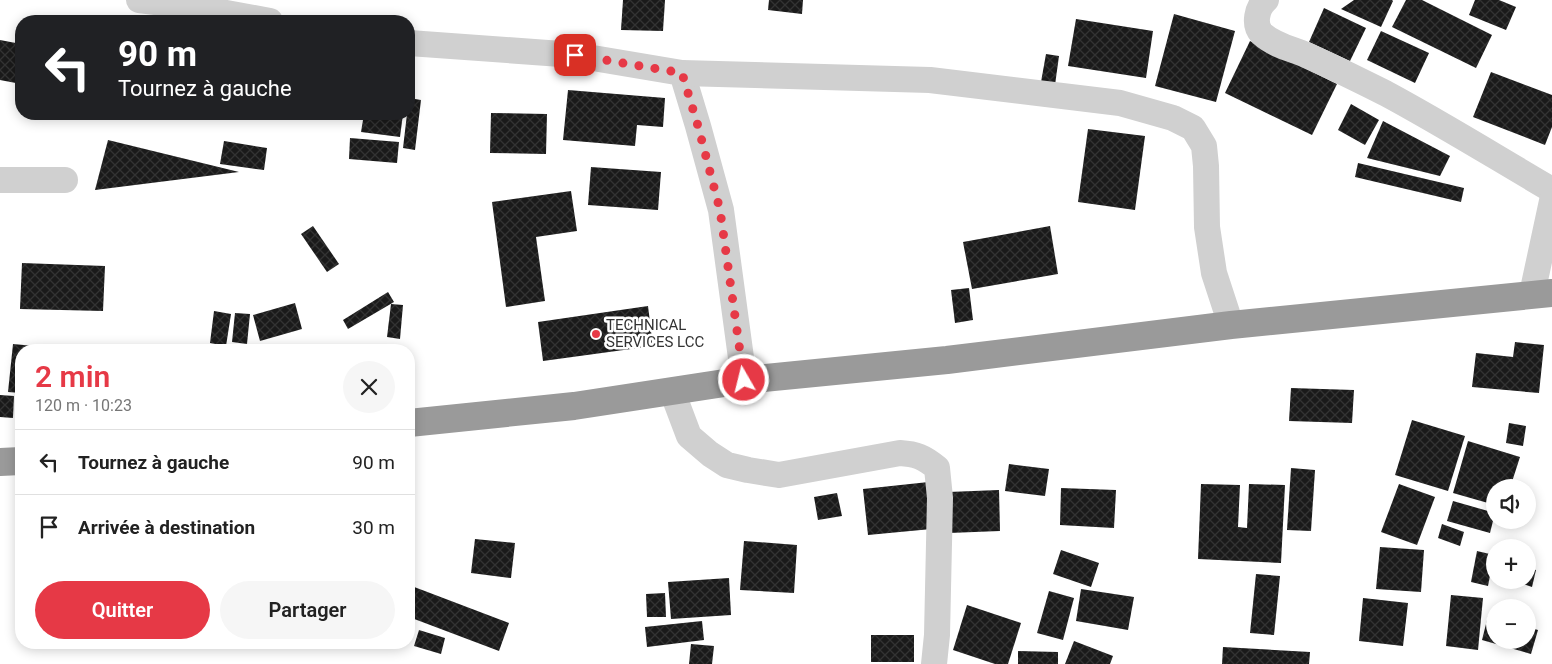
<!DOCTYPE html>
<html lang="fr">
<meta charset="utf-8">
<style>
body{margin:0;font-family:Roboto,sans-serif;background:#f6f6f6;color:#222;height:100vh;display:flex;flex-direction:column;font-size:19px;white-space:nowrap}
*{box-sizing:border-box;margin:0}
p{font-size:16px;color:#767676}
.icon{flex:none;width:28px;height:28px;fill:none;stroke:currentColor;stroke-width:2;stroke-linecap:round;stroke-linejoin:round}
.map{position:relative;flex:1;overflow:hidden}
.drawer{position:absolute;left:15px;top:344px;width:400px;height:305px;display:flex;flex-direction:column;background:#fff;border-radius:20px;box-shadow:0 2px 12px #0003}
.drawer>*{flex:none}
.hud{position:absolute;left:15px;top:15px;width:400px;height:105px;border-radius:20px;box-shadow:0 2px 12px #0003;background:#202124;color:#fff;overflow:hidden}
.controls{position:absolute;left:1486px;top:479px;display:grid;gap:10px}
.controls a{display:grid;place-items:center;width:50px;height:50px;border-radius:50%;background:#fff;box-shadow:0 2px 12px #0003;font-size:25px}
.pin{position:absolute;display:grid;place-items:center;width:42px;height:42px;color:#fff;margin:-21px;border-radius:10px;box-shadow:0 2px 8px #0006}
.me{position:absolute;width:55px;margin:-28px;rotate:352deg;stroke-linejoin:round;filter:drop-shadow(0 0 4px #0008)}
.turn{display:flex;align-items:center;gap:18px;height:105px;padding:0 20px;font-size:22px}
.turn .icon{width:65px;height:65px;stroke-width:2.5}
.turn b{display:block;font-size:35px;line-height:42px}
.round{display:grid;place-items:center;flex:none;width:52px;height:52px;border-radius:26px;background:#f6f6f6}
.summary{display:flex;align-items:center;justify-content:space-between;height:85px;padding:0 20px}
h1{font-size:30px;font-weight:600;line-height:38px;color:#e63946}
.cta{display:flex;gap:10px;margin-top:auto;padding:10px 20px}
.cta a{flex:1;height:58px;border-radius:30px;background:#e63946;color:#fff;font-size:20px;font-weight:600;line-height:58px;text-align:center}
.cta a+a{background:#f6f6f6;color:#222}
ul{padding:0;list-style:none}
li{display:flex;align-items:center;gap:15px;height:65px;padding:0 20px;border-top:1px solid #e0e0e0}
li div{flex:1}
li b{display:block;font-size:19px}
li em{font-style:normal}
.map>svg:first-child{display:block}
</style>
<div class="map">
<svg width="1552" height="664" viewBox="0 0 1552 664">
<defs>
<pattern id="building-cross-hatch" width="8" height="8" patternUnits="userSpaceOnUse" patternTransform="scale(1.25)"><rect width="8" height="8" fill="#1a1a1a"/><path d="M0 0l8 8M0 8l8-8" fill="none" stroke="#333"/></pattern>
</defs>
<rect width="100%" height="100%" fill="#fff"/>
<g fill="url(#building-cross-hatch)">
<polygon points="623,0 665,0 663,31 621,30"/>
<polygon points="769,0 803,0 802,14 768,10"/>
<polygon points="1354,0 1392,0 1393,1 1381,27 1341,9"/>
<polygon points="1406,0 1422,0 1492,35 1476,68 1392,27"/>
<polygon points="1475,0 1499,0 1516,7 1506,30 1469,15"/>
<polygon points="1324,8 1366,28 1350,61 1309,42"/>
<polygon points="1174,14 1235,31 1216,102 1155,86"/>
<polygon points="1076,19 1153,31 1146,78 1068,66"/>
<polygon points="1381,31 1429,53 1415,83 1367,60"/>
<polygon points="0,40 21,44 21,84 0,80"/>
<polygon points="1250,41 1337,84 1312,135 1225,93"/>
<polygon points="1046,54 1059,56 1055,85 1041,82"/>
<polygon points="1491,72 1552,95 1552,127 1545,145 1473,117"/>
<polygon points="568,90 665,98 663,127 637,125 635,146 563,140"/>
<polygon points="409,98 421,100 415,150 403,148 407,114 409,114"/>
<polygon points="1351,104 1379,120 1365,145 1338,130"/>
<polygon points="491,113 547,114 546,154 490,153"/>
<polygon points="102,114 128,114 127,119"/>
<polygon points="364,114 403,114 400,137 361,132"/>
<polygon points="1383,121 1450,156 1440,176 1367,158"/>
<polygon points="1088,129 1145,136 1135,210 1078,202"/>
<polygon points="350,138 399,142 397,163 349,159"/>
<polygon points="108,140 239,172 95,190"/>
<polygon points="224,141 267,148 264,170 220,164"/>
<polygon points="1358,163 1464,188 1461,202 1355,177"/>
<polygon points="591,167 661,172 658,210 588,205"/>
<polygon points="571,191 577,231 536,237 545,301 506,307 492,202"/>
<polygon points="313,226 339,264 327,272 301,234"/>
<polygon points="1050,226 1058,274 972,289 963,242"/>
<polygon points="22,263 105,266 103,311 20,309"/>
<polygon points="969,288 973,320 955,323 951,290"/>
<polygon points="388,292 394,302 348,329 343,320"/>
<polygon points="295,303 302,329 260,341 253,315"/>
<polygon points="391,304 403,305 400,339 387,337"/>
<polygon points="648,306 653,346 543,361 538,322"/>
<polygon points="214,311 231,314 226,346 210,343"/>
<polygon points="235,313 250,314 247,344 232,342"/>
<polygon points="1515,342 1544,345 1539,393 1472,387 1476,353 1513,357"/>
<polygon points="13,344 45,347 45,350 21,350 21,393 8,392"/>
<polygon points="1291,388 1354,390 1352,423 1289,421"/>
<polygon points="0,395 14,396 13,418 0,417"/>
<polygon points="1412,420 1465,436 1448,491 1395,475"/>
<polygon points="1509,423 1526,426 1523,446 1506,443"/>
<polygon points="1468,441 1520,457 1510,488 1495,488 1495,505 1453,493"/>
<polygon points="1009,464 1049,469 1045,496 1005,491"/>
<polygon points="1291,468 1315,470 1311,531 1287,530"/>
<polygon points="938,481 942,528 868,535 863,489"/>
<polygon points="1201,484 1240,485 1238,527 1247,528 1249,484 1285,485 1281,563 1198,559"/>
<polygon points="1399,484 1435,497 1417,545 1381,532"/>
<polygon points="1061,488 1116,490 1114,528 1060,525"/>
<polygon points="999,490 1000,531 949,533 948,492"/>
<polygon points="837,493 842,516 818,520 814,497"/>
<polygon points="1453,501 1495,513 1490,533 1447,521"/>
<polygon points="1442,524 1464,532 1460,546 1438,538"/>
<polygon points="475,539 515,543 511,578 471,573"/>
<polygon points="744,541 797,545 794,593 740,590"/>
<polygon points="1380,547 1424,550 1421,592 1376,589"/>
<polygon points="1061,550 1099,563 1091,587 1053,574"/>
<polygon points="1477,551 1494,555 1488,586 1471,582"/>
<polygon points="1528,568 1536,570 1532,587 1511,580 1528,580"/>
<polygon points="1256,574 1280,576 1274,635 1250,633"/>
<polygon points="729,578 731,615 671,619 668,582"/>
<polygon points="409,585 509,623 499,651 409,617"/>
<polygon points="1081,589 1134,597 1128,630 1076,621"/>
<polygon points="1049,591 1074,598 1063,640 1037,633"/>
<polygon points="665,593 666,617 647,617 646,594"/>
<polygon points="1451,595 1483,598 1478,650 1446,646"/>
<polygon points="1363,598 1408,603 1403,646 1359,641"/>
<polygon points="967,605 1021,623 1008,664 995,664 953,650"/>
<polygon points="1488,616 1495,618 1495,640 1528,640 1528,627 1538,630 1531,654 1482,640"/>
<polygon points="702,621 704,640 647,647 645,627"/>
<polygon points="419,630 445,638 441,654 414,646"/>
<rect x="871" y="635" width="43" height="27"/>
<polygon points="1074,641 1113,656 1110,664 1065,664"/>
<polygon points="691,644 714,646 712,664 689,664"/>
<polygon points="1223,647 1310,652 1309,664 1222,664"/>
<polygon points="1018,651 1058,652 1058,664 1018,664"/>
</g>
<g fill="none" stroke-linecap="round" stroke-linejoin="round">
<g stroke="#d0d0d0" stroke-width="26">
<polyline points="139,0 188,6 270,21"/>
<path d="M1266,0C1257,7 1253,25 1262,34C1274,45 1292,49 1306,55C1333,67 1359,80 1385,93C1441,123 1497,158 1552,190"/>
<polyline points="409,43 575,55 682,73 698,126 721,210 744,380"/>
<polyline points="682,73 930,80 1120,103 1173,118 1193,128 1204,146 1206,166 1207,227 1214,273 1231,325"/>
<polyline points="0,180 65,180"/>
<polyline points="1532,294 1552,201"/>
<path d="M672,391L689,436L710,454L727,465L748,470L779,475L900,453C916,454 924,457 937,468L940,498L937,635L934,664"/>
</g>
<g stroke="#9a9a9a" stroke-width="28">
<polyline points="409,423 574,406 744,380 947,360 1231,325 1552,293"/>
<polyline points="0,462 21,461"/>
</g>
</g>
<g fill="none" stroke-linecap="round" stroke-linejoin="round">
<polyline stroke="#e63946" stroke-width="9" stroke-dasharray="0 16.2" points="575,55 682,73 698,126 720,210 744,380"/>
</g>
<circle fill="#e63946" stroke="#fff" stroke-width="2" cx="596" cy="334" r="5"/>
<g text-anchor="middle" stroke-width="5" stroke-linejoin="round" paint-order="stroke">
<g font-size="15" fill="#333" stroke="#fff" text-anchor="start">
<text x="606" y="330">TECHNICAL<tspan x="606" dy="17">SERVICES LCC</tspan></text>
</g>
</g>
</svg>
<div class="controls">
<a><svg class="icon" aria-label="sound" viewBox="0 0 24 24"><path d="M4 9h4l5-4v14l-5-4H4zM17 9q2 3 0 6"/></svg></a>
<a>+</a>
<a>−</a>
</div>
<div class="pin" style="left:575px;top:55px;background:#d93025"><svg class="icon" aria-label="arrive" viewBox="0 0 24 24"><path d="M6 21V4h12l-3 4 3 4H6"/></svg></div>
<svg class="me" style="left:744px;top:380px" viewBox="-20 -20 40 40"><circle r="17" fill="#e63946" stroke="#fff" stroke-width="3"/><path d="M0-11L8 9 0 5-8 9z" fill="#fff"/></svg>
<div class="hud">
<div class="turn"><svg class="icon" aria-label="left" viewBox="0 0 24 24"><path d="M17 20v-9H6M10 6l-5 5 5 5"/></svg><div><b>90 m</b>Tournez à gauche</div></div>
</div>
<section class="drawer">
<div class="summary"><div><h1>2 min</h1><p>120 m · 10:23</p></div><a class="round"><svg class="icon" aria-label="close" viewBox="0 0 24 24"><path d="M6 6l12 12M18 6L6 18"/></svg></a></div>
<ul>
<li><svg class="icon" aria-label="left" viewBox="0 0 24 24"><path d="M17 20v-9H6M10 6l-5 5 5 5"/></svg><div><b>Tournez à gauche</b></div><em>90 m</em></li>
<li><svg class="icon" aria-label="arrive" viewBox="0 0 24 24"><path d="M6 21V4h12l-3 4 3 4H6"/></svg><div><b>Arrivée à destination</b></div><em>30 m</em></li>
</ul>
<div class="cta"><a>Quitter</a><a>Partager</a></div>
</section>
</div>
